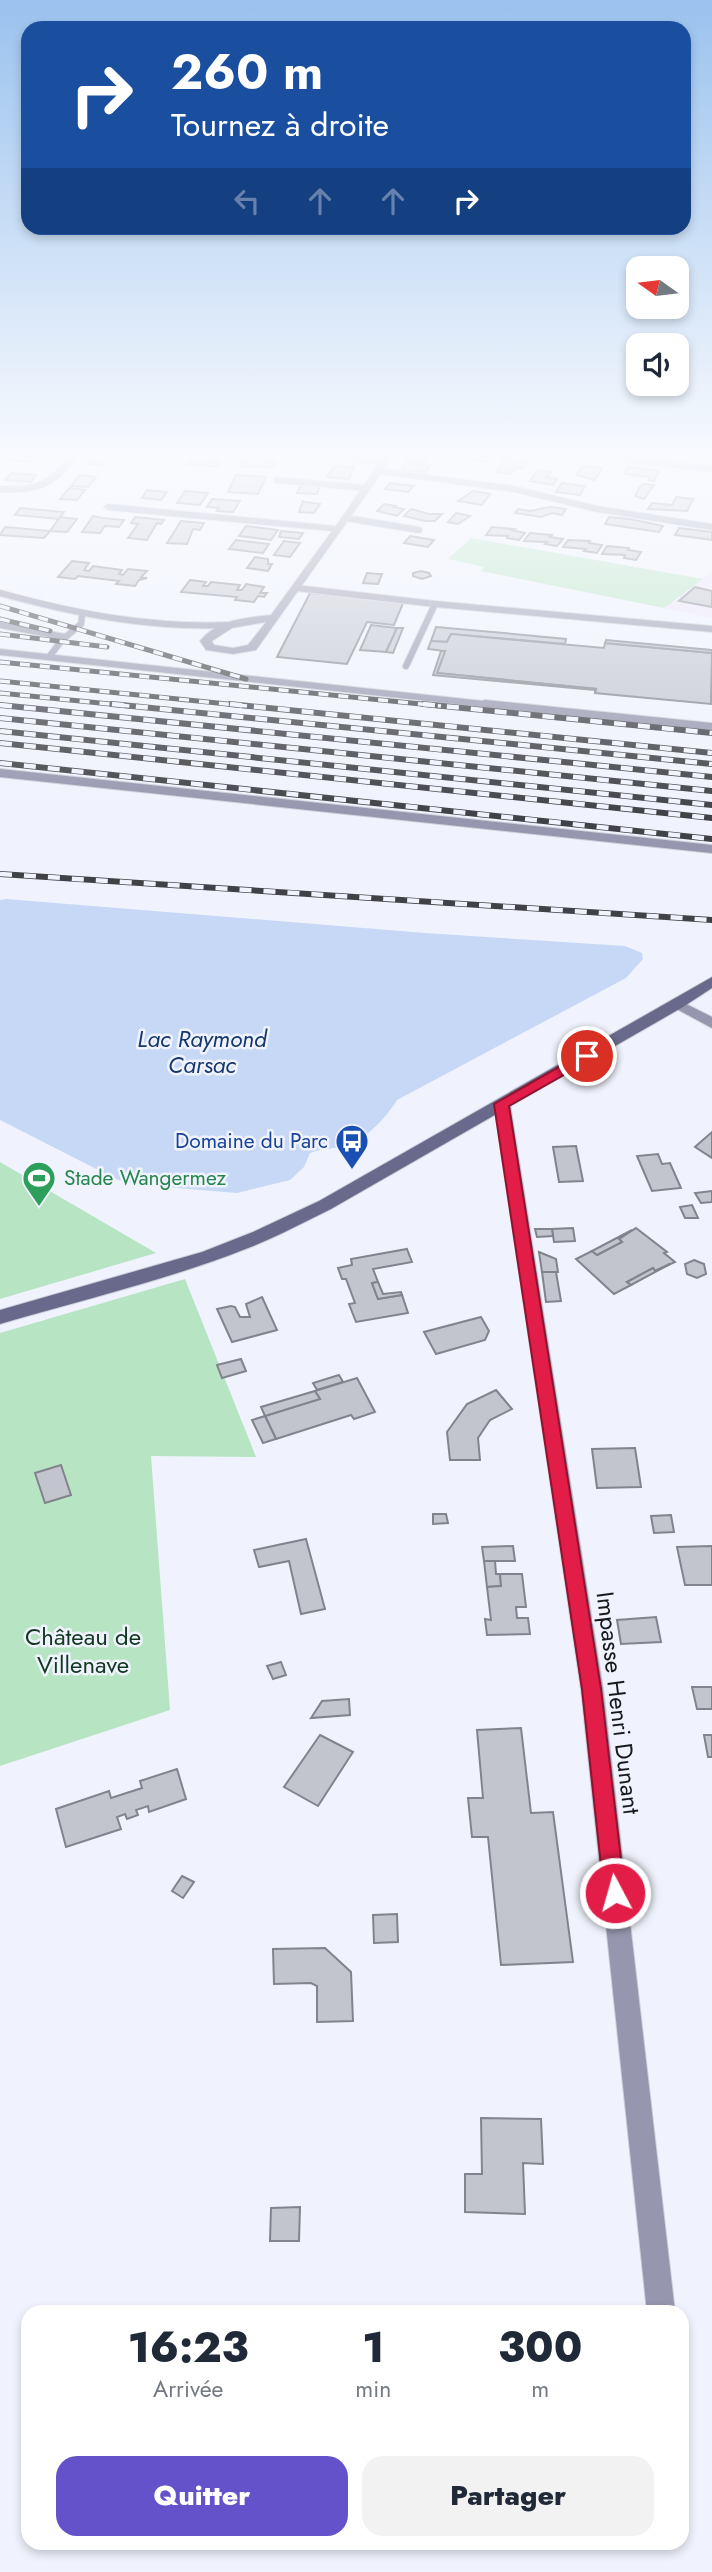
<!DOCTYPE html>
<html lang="fr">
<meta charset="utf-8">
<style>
body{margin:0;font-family:Jost,sans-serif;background:#f2f2f3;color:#1f2937;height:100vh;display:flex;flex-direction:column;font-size:26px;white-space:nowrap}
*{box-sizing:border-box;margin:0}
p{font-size:23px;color:#747a83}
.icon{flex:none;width:38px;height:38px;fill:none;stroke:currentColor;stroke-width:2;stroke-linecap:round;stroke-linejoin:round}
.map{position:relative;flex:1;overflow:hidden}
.sheet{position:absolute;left:21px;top:2305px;width:668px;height:245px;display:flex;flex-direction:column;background:#fff;border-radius:21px;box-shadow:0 4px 10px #0003}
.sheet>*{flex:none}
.top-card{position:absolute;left:21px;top:21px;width:670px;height:214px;border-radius:21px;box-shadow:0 4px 10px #0003;background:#1a4fa0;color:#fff;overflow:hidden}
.needle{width:46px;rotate:284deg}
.controls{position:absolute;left:626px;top:256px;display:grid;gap:14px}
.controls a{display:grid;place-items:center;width:63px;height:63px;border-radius:14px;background:#fff;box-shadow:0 4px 10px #0003;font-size:35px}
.pin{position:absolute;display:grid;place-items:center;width:60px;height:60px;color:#fff;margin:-30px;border:4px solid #fff;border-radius:50%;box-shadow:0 2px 7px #0007}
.me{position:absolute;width:77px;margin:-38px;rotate:354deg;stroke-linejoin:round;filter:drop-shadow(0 0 5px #0008)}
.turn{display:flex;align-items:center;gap:24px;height:147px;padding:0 35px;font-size:32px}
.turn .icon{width:91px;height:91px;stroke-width:2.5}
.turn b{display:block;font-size:49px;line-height:60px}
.lanes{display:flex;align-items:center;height:66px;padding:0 35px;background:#0003;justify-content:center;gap:35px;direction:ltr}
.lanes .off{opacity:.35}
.eta{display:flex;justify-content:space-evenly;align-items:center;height:119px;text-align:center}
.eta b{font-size:42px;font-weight:800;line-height:49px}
.cta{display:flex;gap:14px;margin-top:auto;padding:14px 35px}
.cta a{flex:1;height:80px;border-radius:21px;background:#6452cb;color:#fff;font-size:28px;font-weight:800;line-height:80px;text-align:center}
.cta a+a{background:#f2f2f3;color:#1f2937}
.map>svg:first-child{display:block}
</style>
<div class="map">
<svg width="712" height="2572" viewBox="0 0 712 2572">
<rect width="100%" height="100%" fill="#f0f3fd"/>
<polygon fill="#eee5fa" points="712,572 712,618 664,608 703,579"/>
<g fill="#b7e4c2">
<polygon points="471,538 703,579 664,608 481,571 484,567 448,559"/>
<polygon points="0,1162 156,1253 0,1299"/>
<polygon points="185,1279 256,1457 151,1456 170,1710 0,1766 0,1333"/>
</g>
<path fill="#c6d8f6" d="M6,899L425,933L625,946L642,953L643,959L626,978L397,1100C387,1117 367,1138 348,1145C335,1149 322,1148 310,1153L304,1167L290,1180L237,1193L142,1185L118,1180L0,1120V900Z"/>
<g fill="#c2c5ce" stroke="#82848d" stroke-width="2">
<polygon points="15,453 39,453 32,462 8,460"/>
<polygon points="412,453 418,453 430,454 424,463 406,461"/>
<polygon points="474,453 483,453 493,454 487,462 468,460"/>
<polygon points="96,455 112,456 105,465 88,464"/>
<polygon points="244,458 276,460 273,467 240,466"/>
<polygon points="506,458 528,461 523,468 515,468 511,474 496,472"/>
<polygon points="191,459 220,460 218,466 188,465"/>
<polygon points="407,461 417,462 416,464 430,466 425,472 401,470"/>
<polygon points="334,466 354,467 349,479 327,477"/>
<polygon points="582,466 602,468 595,480 576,475"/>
<polygon points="628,467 659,471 654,481 649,480 650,477 624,474"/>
<polygon points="538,470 551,472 546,477 557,479 553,485 530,481"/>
<polygon points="11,473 36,475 31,482 5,480"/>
<polygon points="79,475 96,477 88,487 71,486"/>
<polygon points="236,475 266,477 258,494 228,492"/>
<polygon points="302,482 321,483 317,494 297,493"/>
<polygon points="390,483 396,484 414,486 408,492 385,489"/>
<polygon points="562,483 585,486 580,495 556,492"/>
<polygon points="644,484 654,485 644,499 635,496 640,486"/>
<polygon points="69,488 85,490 77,500 60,499"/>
<polygon points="147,490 167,492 161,500 142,498"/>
<polygon points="185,491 208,493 200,505 177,503"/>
<polygon points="473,491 490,494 482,505 458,501"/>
<polygon points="676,497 693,499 687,511 648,509 652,503 672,505"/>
<polygon points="212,499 240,501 233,512 217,511 219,508 207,507"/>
<polygon points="303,501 305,502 320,504 314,513 299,512"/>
<polygon points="384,504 396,506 394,507 404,509 397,516 377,511"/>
<polygon points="550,507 566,509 562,515 552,513 541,517 515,513 518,509 530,511"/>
<polygon points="20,508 64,512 59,519 15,515"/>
<polygon points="411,509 429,514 442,514 435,521 425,521 404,516"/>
<polygon points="456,513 470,516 458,524 448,522"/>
<polygon points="93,516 103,518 124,520 119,527 105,526 100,533 82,532"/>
<polygon points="60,517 77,519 67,532 50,531"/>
<polygon points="135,517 164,520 161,524 157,523 147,540 128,538 138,524 131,523"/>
<polygon points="609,517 630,519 663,526 659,532 605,524"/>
<polygon points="181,521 204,523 200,530 193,529 187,544 167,543"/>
<polygon points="246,526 278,530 271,540 239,536"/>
<polygon points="5,527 50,531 44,538 0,535"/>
<polygon points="492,527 514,529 512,530 525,533 519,540 507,538 508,536 486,535"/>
<polygon points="679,528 712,532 712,540 675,535"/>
<polygon points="281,531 303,533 299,539 279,537"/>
<polygon points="530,533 552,535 550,537 563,539 557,546 545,544 547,542 524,541"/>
<polygon points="410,536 434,540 428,547 404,543"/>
<polygon points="236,540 269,544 263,553 229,549"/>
<polygon points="568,540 590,541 589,543 602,545 597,553 584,551 586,549 563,547"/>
<polygon points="284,541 300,543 290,557 274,555"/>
<polygon points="607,546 629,548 628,550 641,552 636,560 624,558 625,555 602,554"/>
<polygon points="255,557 268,559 268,564 272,564 268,571 247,568"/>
<polygon points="72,561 89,563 84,570 89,571 93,566 122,570 119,574 123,575 128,569 147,571 141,577 147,578 139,580 135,586 116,584 119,581 78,576 75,579 58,577"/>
<polygon points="421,571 429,573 431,576 422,579 413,576 413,573"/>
<polygon points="367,573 378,574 382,574 378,584 363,583"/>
<polygon points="190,580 206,582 203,586 208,586 211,582 240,585 237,590 242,590 246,584 264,587 260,593 267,593 264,597 258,596 254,602 235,600 237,597 181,592"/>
<polygon points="695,587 712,591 712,607 679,601"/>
<polygon points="310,593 404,601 394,625 367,622 347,664 277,657"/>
<polygon points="371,625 397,628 386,652 360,650"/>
<polygon points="436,627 504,633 566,639 565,644 451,634 447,642 431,641"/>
<polygon points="397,628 403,628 393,653 386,652"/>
<polygon points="451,634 604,648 605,643 712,653 711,704 595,693 596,689 437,673 445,651 428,649 431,641 447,642"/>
<polygon points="606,640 712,650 712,653 605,643"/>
<polygon points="441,651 445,651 437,673 596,689 595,693 595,690 433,675"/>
<polygon points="712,1132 712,1158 695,1147"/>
<polygon points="576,1146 583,1181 559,1182 553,1147"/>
<polygon points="658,1154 662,1164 670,1163 681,1188 652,1191 637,1156"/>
<polygon points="712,1191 712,1202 701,1203 695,1193"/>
<polygon points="692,1205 698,1218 685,1218 680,1207"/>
<polygon points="573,1228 575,1241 554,1242 552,1229"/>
<polygon points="636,1228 667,1252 664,1253 675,1262 655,1271 653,1268 627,1282 631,1285 614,1294 576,1259 592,1251 597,1255 622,1242 619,1239"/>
<polygon points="535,1229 552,1229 553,1236 537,1237"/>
<polygon points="632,1230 619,1239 622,1242 597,1255 592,1251"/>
<polygon points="407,1249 412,1262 373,1269 378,1282 372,1283 378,1299 402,1295 408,1313 356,1322 349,1304 355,1303 346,1279 342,1279 338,1268 352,1265 351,1259"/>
<polygon points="539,1252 556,1259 558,1272 542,1272"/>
<polygon points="694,1260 704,1264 706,1274 697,1278 687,1274 685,1264"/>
<polygon points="670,1264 631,1285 627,1282 653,1268 655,1271"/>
<polygon points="542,1272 556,1272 561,1301 546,1302"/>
<polygon points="378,1282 383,1294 401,1292 402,1295 378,1299 372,1283"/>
<polygon points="262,1297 277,1330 232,1342 217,1309 231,1306 235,1307 240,1317 250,1317 246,1304"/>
<polygon points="481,1317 489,1331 485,1340 436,1354 424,1332"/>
<polygon points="241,1359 246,1371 222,1378 217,1365"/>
<polygon points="339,1375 343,1382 317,1390 313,1383"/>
<polygon points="357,1378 375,1412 354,1419 351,1415 276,1439 265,1416 320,1399 315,1391"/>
<polygon points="496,1390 512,1409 490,1420 478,1438 480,1460 450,1460 447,1432 467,1404"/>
<polygon points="315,1391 320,1399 265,1416 261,1407"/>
<polygon points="265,1416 276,1439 263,1443 252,1420"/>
<polygon points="635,1448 641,1487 597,1488 592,1449"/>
<polygon points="61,1465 71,1495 45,1503 35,1473"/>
<polygon points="433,1514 446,1514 448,1523 433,1524"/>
<polygon points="671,1515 674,1532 654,1533 651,1516"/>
<polygon points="306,1539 325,1609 301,1614 289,1561 259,1567 254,1550"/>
<polygon points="513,1546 515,1561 484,1561 482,1547"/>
<polygon points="712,1546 712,1585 685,1585 677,1547"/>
<polygon points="484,1561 495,1561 496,1574 500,1574 501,1586 487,1587"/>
<polygon points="500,1574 522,1574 526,1607 516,1607 517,1618 528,1618 530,1634 487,1635 485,1619 491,1620 487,1587 501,1586"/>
<polygon points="656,1617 661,1642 621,1644 617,1620"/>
<polygon points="281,1662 286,1675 273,1679 267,1666"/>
<polygon points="692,1687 712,1687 712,1709 697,1709"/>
<polygon points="349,1699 350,1715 311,1718 322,1701"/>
<polygon points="521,1728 531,1813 553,1812 573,1962 501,1965 488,1837 472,1837 468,1798 483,1798 477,1730"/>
<polygon points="320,1735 353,1752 318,1806 284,1787"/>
<polygon points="704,1735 712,1735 712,1757 708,1757"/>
<polygon points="177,1769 186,1799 149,1812 148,1806 136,1810 138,1815 127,1819 125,1814 117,1817 121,1829 66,1847 56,1809 109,1791 111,1798 142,1788 140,1781"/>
<polygon points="182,1876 194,1882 183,1898 172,1891"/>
<polygon points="397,1914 398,1942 374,1943 373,1915"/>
<polygon points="325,1948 351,1972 353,2021 317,2022 317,1986 311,1983 274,1984 273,1949"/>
<polygon points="481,2118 541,2119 543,2164 523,2163 525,2214 465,2212 465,2174 482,2174"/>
<polygon points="300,2207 299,2241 270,2241 271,2208"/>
</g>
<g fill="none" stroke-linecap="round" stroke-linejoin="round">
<defs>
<g id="lane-far1">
<polyline points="277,480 366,488"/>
<polyline points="346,518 419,530"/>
<polyline points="296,588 435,604 406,666"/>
<path d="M0,593C76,614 149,628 228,625"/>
<polyline points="435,604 712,629"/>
<polyline points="0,625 65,637"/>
<polyline points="0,652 502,706"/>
<polyline points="49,657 62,640 81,624 82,616"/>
</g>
<g id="lane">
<polyline points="485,704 712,727"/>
<polyline points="0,773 712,849"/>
</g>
<g id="street">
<path d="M72,453H82C56,486 42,494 0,492V486C38,488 48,482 72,453Z"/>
<path d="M282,453H314L382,459L387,453H396L384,469L514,486L597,506L712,524V530L597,512L514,492L381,474L256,650L233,654L206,650L200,641C218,619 245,618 271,615L332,531L108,510L103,507L108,504L336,526L378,464L287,456ZM266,622L248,645L233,648L214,645L212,641L232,628Z"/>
<polygon points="572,453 598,453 712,466 712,472 577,456"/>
<polygon points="678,1000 712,1017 712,1028 673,1007 671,1004 673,1001"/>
<polygon points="502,1099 510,1104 603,1689 675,2312 647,2312 581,1689 494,1104"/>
</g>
<path id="secondary" d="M712,977V988L683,1007L331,1209C302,1223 273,1239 243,1250C164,1281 81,1300 0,1324V1310L202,1252L253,1232L319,1201Z"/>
</defs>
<use href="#lane-far1" stroke="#cdd0d9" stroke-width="8"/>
<use href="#lane" stroke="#cdd0d9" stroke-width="10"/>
<use href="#street" stroke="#cdd0d9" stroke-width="2"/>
<use href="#secondary" stroke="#cdd0d9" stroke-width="2"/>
<use href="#lane-far1" stroke="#9696ae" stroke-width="6"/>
<use href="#lane" stroke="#9696ae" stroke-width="8"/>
<use href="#street" fill="#9696ae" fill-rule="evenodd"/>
<use href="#secondary" fill="#696a8b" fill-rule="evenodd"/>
<defs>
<g id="rail-far1">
<polyline points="0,606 246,679"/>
<polyline points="0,619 50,631"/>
<polyline points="0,634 107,647"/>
<polyline points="0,662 441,706"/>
<polyline points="0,681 247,706"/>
<polyline points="0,693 130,706"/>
<polyline points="0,705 10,706"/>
</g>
<g id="rail">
<polyline points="112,704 712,764"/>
<polyline points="230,704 712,753"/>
<polyline points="423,704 712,733"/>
<polyline points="0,705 712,777"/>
<polyline points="0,718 712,791"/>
<polyline points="0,731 712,805"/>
<polyline points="0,743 712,818"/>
<polyline points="0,763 712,839"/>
<polyline points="0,874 712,920"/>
</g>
</defs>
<use href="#rail-far1" stroke="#414247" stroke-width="5"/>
<use href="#rail" stroke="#414247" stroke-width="6"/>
<use href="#rail-far1" stroke="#f0f3fd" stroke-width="3.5" stroke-dasharray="10" stroke-linecap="butt"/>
<use href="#rail" stroke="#f0f3fd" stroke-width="4.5" stroke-dasharray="12" stroke-linecap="butt"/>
</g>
<linearGradient id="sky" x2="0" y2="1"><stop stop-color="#9ac2ee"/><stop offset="0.56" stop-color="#f8fafe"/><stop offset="1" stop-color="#f8fafe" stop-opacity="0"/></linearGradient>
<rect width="712" height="813" fill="url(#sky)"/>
<polygon fill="#e11d48" stroke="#92132f" stroke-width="2" points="587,1051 594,1056 592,1059 509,1106 601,1689 625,1893 622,1901 615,1904 607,1901 604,1893 582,1689 494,1104"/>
<defs>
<symbol id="bus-pin" viewBox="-11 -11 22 30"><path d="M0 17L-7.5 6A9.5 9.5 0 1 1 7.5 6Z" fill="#1a4fb4" stroke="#f0f3fd"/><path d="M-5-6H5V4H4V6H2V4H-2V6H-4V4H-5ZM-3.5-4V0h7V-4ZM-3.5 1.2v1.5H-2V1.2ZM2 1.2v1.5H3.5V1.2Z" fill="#fff"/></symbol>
<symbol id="stadium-pin" viewBox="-11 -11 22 30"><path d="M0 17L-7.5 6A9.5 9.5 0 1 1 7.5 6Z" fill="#2e9e5b" stroke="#f0f3fd"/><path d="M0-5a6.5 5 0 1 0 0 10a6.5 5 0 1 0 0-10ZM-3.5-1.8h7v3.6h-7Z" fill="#fff"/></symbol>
</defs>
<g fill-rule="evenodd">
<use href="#bus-pin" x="333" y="1122" width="38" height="52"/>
<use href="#stadium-pin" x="20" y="1159" width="38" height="52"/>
</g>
<g text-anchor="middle" stroke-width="5" stroke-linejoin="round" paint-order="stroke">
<g font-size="21" fill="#164399" stroke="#f0f3fd" text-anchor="end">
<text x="328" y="1148">Domaine du Parc</text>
</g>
<g font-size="21" fill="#27864d" stroke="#f0f3fd" text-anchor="start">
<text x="64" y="1185">Stade Wangermez</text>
</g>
<g font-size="23" font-style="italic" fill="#15376f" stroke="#f0f3fd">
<text x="202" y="1047">Lac Raymond<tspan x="202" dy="26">Carsac</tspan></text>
</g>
<g font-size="24" fill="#123920" stroke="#f0f3fd">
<text x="83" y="1645">Château de<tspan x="83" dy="28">Villenave</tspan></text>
</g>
<g font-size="24" fill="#18191c" stroke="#f0f3fd">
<text transform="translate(618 1703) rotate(83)" y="8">Impasse Henri Dunant</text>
</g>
</g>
</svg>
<div class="controls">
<a><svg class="needle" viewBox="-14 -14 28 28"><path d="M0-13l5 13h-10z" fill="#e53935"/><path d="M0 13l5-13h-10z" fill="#747a83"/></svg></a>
<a><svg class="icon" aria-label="sound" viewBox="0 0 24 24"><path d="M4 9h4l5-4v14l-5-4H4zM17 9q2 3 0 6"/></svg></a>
</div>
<div class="pin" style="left:587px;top:1056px;background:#d93025"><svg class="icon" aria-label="arrive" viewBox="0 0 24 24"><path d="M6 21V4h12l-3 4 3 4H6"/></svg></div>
<svg class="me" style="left:615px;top:1893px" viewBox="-20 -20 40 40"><circle r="17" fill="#e11d48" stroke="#fff" stroke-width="3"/><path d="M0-11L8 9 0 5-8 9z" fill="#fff"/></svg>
<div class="top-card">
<div class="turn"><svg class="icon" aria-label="right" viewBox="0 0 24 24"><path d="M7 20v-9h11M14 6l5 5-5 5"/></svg><div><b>260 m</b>Tournez à droite</div></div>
<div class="lanes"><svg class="icon off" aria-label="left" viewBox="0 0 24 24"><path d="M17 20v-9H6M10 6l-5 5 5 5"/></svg><svg class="icon off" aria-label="ahead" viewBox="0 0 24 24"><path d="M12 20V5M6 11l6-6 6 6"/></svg><svg class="icon off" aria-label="ahead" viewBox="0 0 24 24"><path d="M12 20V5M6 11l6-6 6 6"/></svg><svg class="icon" aria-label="right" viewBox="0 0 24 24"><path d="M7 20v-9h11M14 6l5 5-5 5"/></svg></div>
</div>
<section class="sheet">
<div class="eta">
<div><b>16:23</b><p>Arrivée</p></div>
<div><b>1</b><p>min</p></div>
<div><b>300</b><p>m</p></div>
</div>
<div class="cta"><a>Quitter</a><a>Partager</a></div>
</section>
</div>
